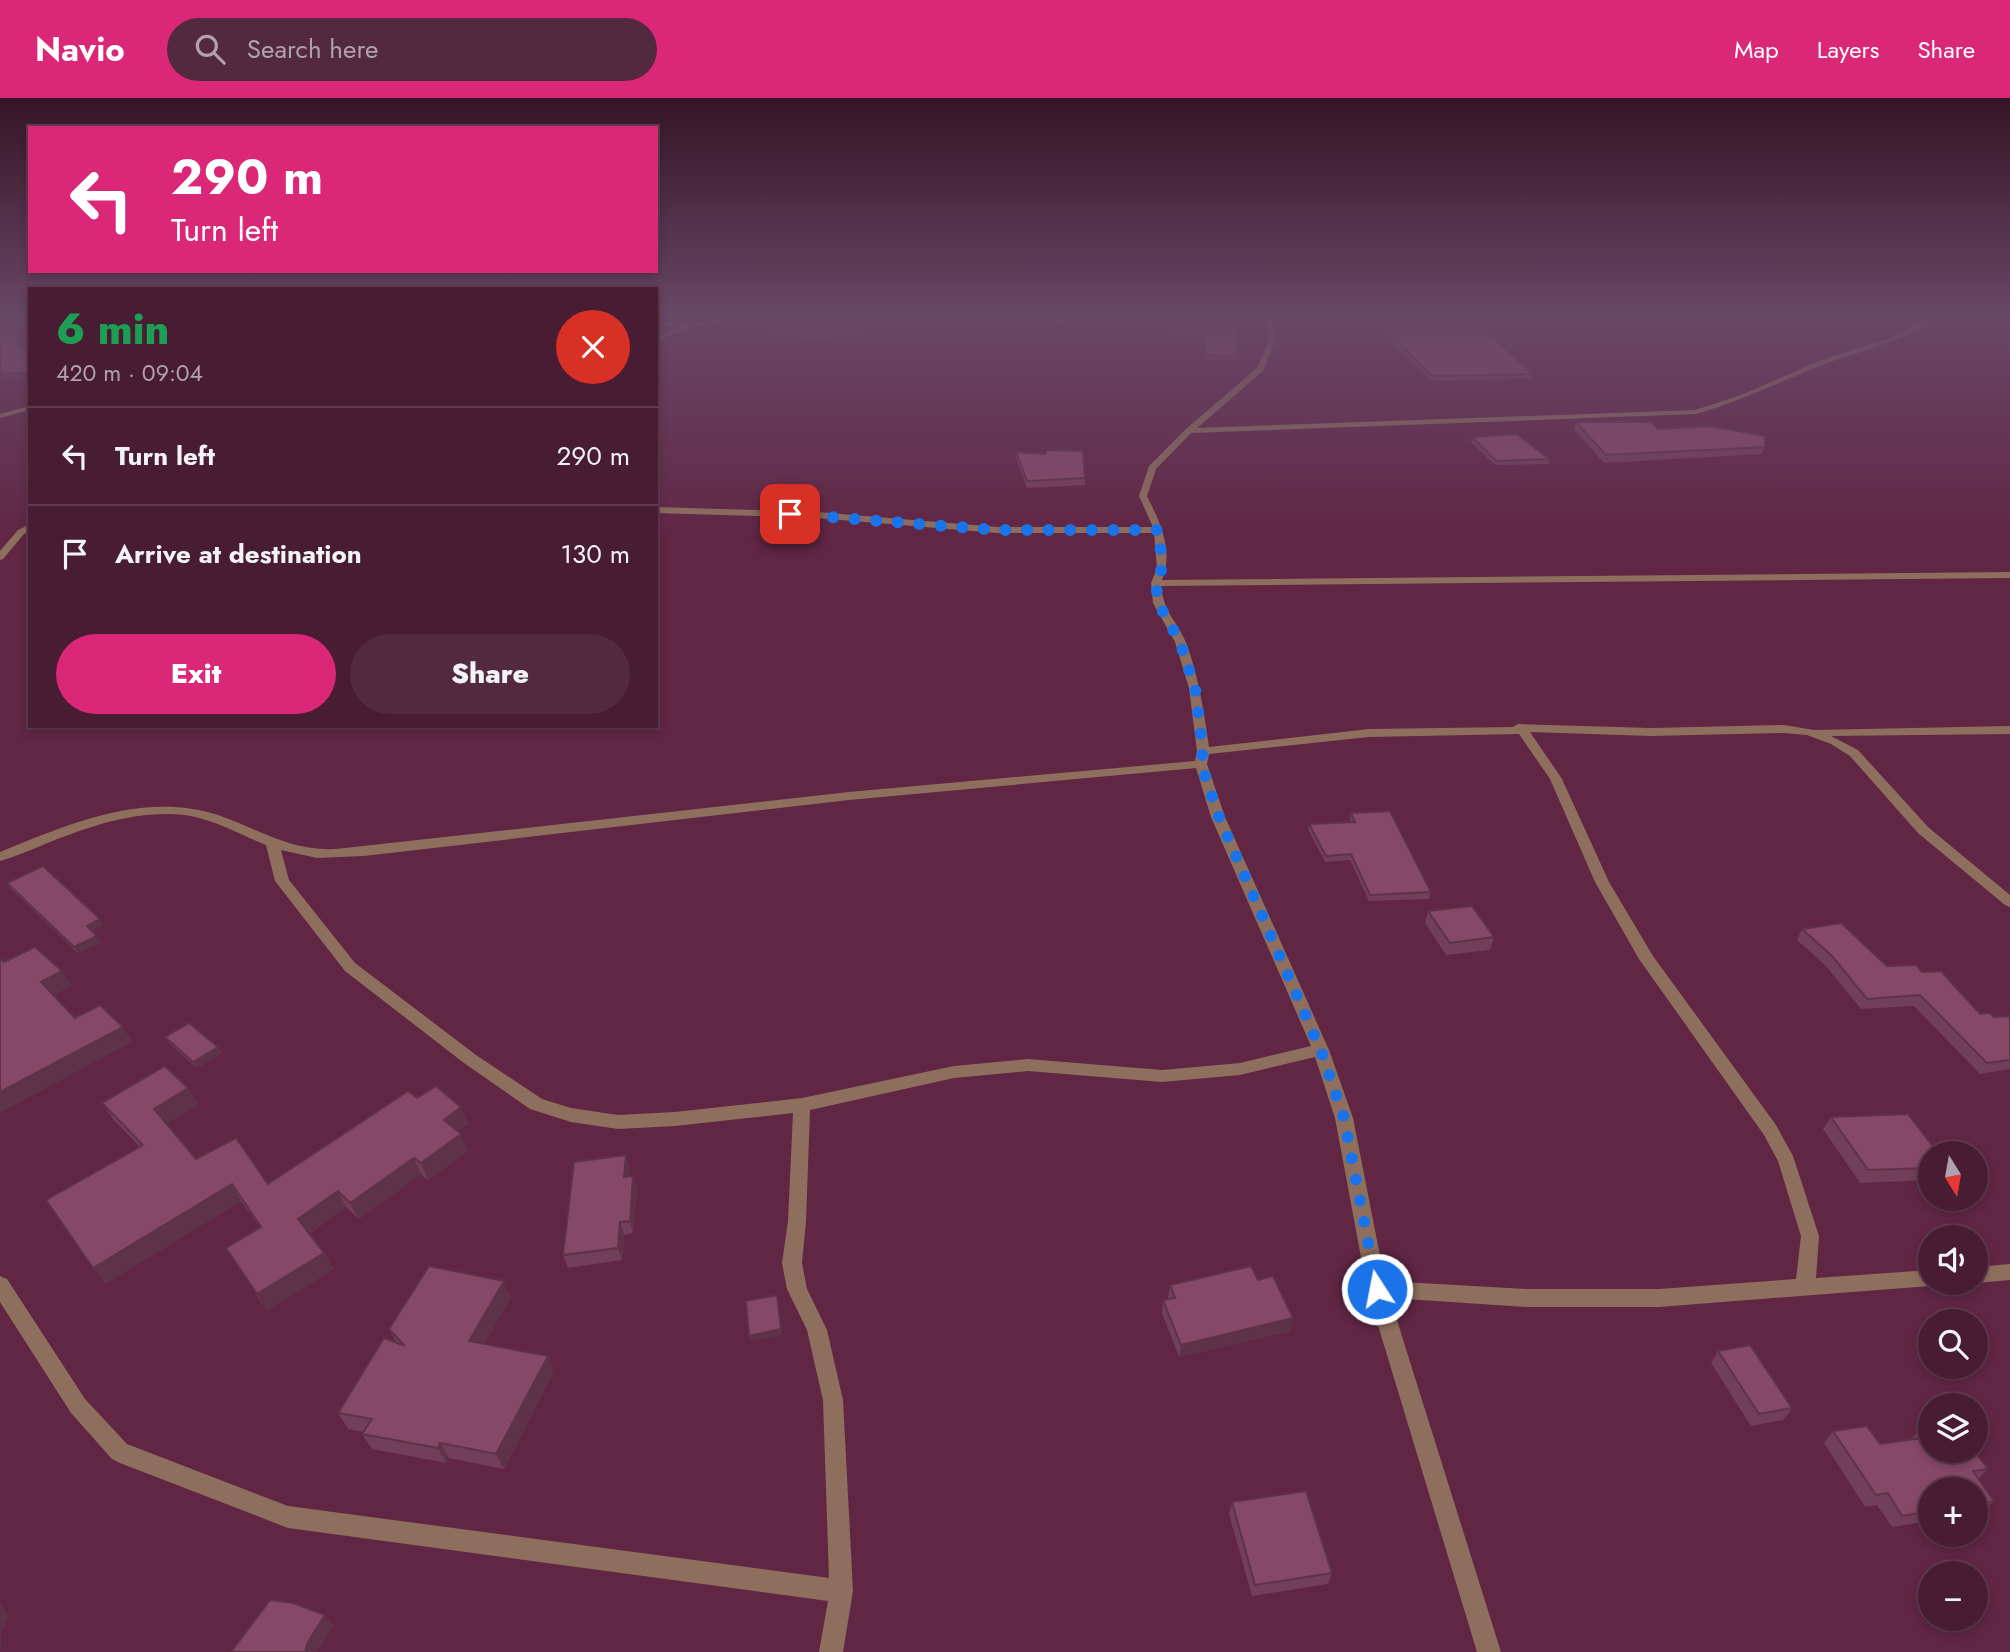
<!DOCTYPE html>
<meta charset="utf-8">
<style>
body{margin:0;font-family:Jost,sans-serif;background:#52293f;color:#f1f3f6;height:100vh;display:flex;flex-direction:column;font-size:26px;white-space:nowrap}
*{box-sizing:border-box;margin:0}
p{font-size:23px;color:#b1a1ac}
.icon{flex:none;width:38px;height:38px;fill:none;stroke:currentColor;stroke-width:2;stroke-linecap:round;stroke-linejoin:round}
.map{position:relative;flex:1;overflow:hidden}
.panel{position:absolute;left:28px;top:189px;width:630px;height:441px;display:flex;flex-direction:column;background:#481c33;border-radius:0px;box-shadow:0 4px 10px #0003,0 0 0 2px #603a4e}
.panel>*{flex:none}
.banner{position:absolute;left:28px;top:28px;width:630px;height:147px;border-radius:0px;box-shadow:0 4px 10px #0003,0 0 0 2px #603a4e;background:#db2777;color:#fff;overflow:hidden}
.needle{width:46px;rotate:169deg}
.tools{position:absolute;left:1918px;top:1043px;display:grid;gap:14px}
.tools a{display:grid;place-items:center;width:70px;height:70px;border-radius:50%;background:#481c33;box-shadow:0 4px 10px #0003,0 0 0 2px #603a4e;font-size:35px}
.pin{position:absolute;display:grid;place-items:center;width:60px;height:60px;color:#fff;margin:-30px;border-radius:14px;box-shadow:0 4px 10px #0006}
.me{position:absolute;width:77px;margin:-38px;rotate:349deg;stroke-linejoin:round;filter:drop-shadow(0 0 5px #0008)}
.turn{display:flex;align-items:center;gap:24px;height:147px;padding:0 28px;font-size:32px}
.turn .icon{width:91px;height:91px;stroke-width:2.5}
.turn b{display:block;font-size:49px;line-height:60px}
.round{display:grid;place-items:center;flex:none;width:74px;height:74px;border-radius:37px;background:#52293f}
.headline{display:flex;align-items:center;justify-content:space-between;height:119px;padding:0 28px}
h1{font-size:42px;font-weight:800;line-height:52px;color:#1e9e55}
.button{display:flex;gap:14px;margin-top:auto;padding:14px 28px}
.button a{flex:1;height:80px;border-radius:42px;background:#db2777;color:#fff;font-size:28px;font-weight:800;line-height:80px;text-align:center}
.button a+a{background:#52293f;color:#f1f3f6}
ul{padding:0;list-style:none}
li{display:flex;align-items:center;gap:21px;height:98px;padding:0 28px;border-top:2px solid #603a4e}
li div{flex:1}
li b{display:block;font-size:26px}
li em{font-style:normal}
header{display:flex;align-items:center;gap:42px;box-sizing:border-box;height:98px;padding:0 35px;background:#db2777;color:#fff}
header strong{font-size:33px}
nav{display:flex;gap:38px;margin-inline-start:auto;font-size:24px}
.search{width:490px;height:63px;background:#52293f;display:flex;align-items:center;gap:18px;box-sizing:border-box;padding:0 24px;border-radius:38px;color:#b1a1ac;font-size:26px}
.map>svg:first-child{display:block}
</style>
<header>
<strong>Navio</strong>
<div class="search"><svg class="icon" aria-label="search" viewBox="0 0 24 24"><circle cx="10" cy="10" r="6"/><path d="M15 15l6 6"/></svg>Search here</div>
<nav><a>Map</a><a>Layers</a><a>Share</a></nav>
</header>
<div class="map">
<svg width="2010" height="1554" viewBox="0 0 2010 1554">
<rect width="100%" height="100%" fill="#602644"/>
<g fill="none" stroke-linecap="round" stroke-linejoin="round">
<g fill="#8e6f5d" fill-rule="evenodd">
<polygon points="712,222 734,222 697,228 656,242 656,238 682,229 656,227 656,223 688,227"/>
<polygon points="1052,222 1067,222 1067,226 1064,228"/>
<path d="M1267,222H1273L1274,245L1263,273L1197,330L1695,312L1741,297L1821,262L1890,240L1924,222H1933C1902,244 1863,252 1828,265C1783,282 1742,303 1696,316L1191,335L1156,371L1147,398C1160,424 1174,453 1162,482L2010,474V480L1161,488C1164,516 1178,524 1187,547C1199,581 1204,614 1209,649L1369,631L1513,629L1518,626L1651,630L1784,627L1814,632L2010,628V636L1831,638L1858,652L1928,729L2010,797V809L2005,807L1918,735L1850,658L1831,646L1807,637L1784,635L1651,638L1530,634L1562,681L1609,784L1653,858L1776,1027L1793,1058L1819,1138L1816,1180L1930,1172V1185L1937,1186L1930,1188L1659,1209H1527L1390,1200L1501,1554H1477L1367,1191L1335,1020L1315,959L1240,977L1162,984L1028,973L954,980L810,1012L806,1123L802,1165L807,1191L827,1232L843,1302L853,1493L843,1554H819L828,1503L288,1430L120,1365L112,1361L71,1315L0,1204V1178L7,1181L85,1301L127,1346L288,1408L829,1480L823,1302L807,1232L787,1191L782,1165L788,1123L793,1015L675,1028L618,1031L571,1024L530,1011L464,965L345,873L275,783L266,747C241,737 217,723 191,718C141,710 90,728 45,746C30,752 15,759 0,763V754C68,726 144,693 218,717C261,732 289,753 336,751L849,694L1195,663L1197,653L1189,590L1175,544L1153,505L1151,485L1157,470L1154,435H997L817,420L656,415V409L817,414L997,429H1153L1139,398L1149,368L1186,331L1257,270L1268,245ZM1519,636L1550,681L1595,784L1639,861L1764,1037L1778,1063L1801,1138L1796,1181L1659,1191H1527L1385,1183L1353,1020L1329,952L1225,719L1207,666L1209,656L1369,639ZM1196,670L1211,719L1311,948L1240,965L1162,972L1028,961L954,968L802,1000L675,1014L618,1017L571,1010L542,1001L476,957L355,865L289,782L281,752L317,760L364,758L849,702Z"/>
<polygon points="30,308 30,312 0,320 0,316"/>
<polygon points="30,426 30,433 24,436 3,461 0,462 0,453 18,432"/>
<polygon points="2010,1166 2010,1182 1976,1185 1974,1185 1976,1169"/>
</g>
</g>
<g fill="#733e59">
<polygon points="881,222 848,244 764,236 764,232"/>
<polygon points="1157,222 1230,222 1237,235 1236,263 1205,261 1205,243 1172,244"/>
<polygon points="1333,222 1489,222 1494,227 1493,232 1485,231 1533,276 1531,281 1431,283 1369,222"/>
<polygon points="1576,324 1658,331 1765,349 1762,356 1604,365 1574,331"/>
<polygon points="1472,339 1550,361 1549,366 1495,367 1471,344"/>
<polygon points="1016,354 1045,356 1085,380 1085,387 1027,390 1016,360"/>
<polygon points="1351,715 1431,794 1429,801 1369,803 1350,762 1325,764 1308,731 1309,726 1351,724 1350,721"/>
<polygon points="7,785 103,827 92,833 101,844 78,855 11,791"/>
<polygon points="1428,813 1494,839 1490,852 1446,857 1425,825"/>
<polygon points="1802,831 1887,868 1922,874 1980,916 1994,919 2010,918 2010,971 1980,976 1914,908 1861,911 1826,868 1797,842"/>
<polygon points="165,939 222,955 197,970 169,945"/>
<polygon points="188,990 198,1007 166,1026 196,1061 268,1086 417,1000 468,1026 457,1033 468,1053 428,1082 421,1076 359,1121 346,1109 309,1136 324,1155 333,1171 267,1213 226,1150 260,1129 241,1103 105,1186 140,1049 113,1021 102,1005"/>
<polygon points="1831,1019 1930,1055 1930,1082 1860,1085 1823,1031"/>
<polygon points="626,1057 629,1070 629,1079 637,1090 633,1135 624,1137 622,1162 568,1170 563,1157"/>
<polygon points="1258,1182 1293,1220 1290,1233 1179,1259 1162,1215 1163,1202 1169,1201 1168,1199 1170,1187"/>
<polygon points="511,1199 484,1246 548,1258 554,1273 504,1371 449,1360 446,1365 372,1351 362,1336 364,1334 348,1331 338,1315 397,1245 389,1231"/>
<polygon points="1718,1253 1792,1310 1783,1322 1751,1328 1711,1265"/>
<polygon points="1930,1327 1930,1353 1988,1371 1978,1381 1994,1403 1983,1414 1976,1416 1976,1391 1930,1391 1930,1423 1892,1429 1877,1407 1865,1409 1824,1345 1833,1333 1880,1346 1914,1341 1912,1340 1923,1328"/>
<polygon points="1232,1404 1332,1475 1328,1486 1252,1498 1229,1416"/>
</g>
<g fill="#5e3248">
<polygon points="27,222 30,222 30,228 16,231 21,256 19,251 14,226"/>
<polygon points="875,222 881,222 848,244 848,240"/>
<polygon points="30,274 30,280 0,282 0,276"/>
<polygon points="100,821 103,827 90,834 87,828"/>
<polygon points="97,838 101,844 78,855 74,849"/>
<polygon points="62,873 72,888 50,899 41,884"/>
<polygon points="123,929 132,944 0,1015 0,994"/>
<polygon points="218,949 222,955 197,970 193,964"/>
<polygon points="188,990 198,1007 164,1028 154,1011"/>
<polygon points="461,1009 468,1026 450,1038 444,1022"/>
<polygon points="461,1036 468,1053 428,1082 421,1065"/>
<polygon points="626,1057 629,1070 628,1092 624,1079"/>
<polygon points="414,1060 421,1076 359,1121 350,1105"/>
<polygon points="633,1078 637,1090 633,1135 630,1123"/>
<polygon points="232,1086 241,1103 105,1186 93,1170"/>
<polygon points="338,1093 346,1109 307,1137 298,1121"/>
<polygon points="620,1124 624,1137 622,1162 618,1150"/>
<polygon points="324,1155 333,1171 267,1213 257,1196"/>
<polygon points="504,1183 511,1199 477,1259 469,1243"/>
<polygon points="777,1197 782,1237 750,1244 749,1238"/>
<polygon points="1293,1220 1290,1233 1179,1259 1181,1247"/>
<polygon points="548,1258 554,1273 504,1371 496,1356"/>
<polygon points="440,1345 449,1360 446,1365 438,1350"/>
<polygon points="0,1504 9,1519 1,1535 2,1549 0,1554"/>
<polygon points="325,1517 334,1528 317,1554 305,1554 308,1544"/>
</g>
<g fill="#864867" stroke="#5e3248" stroke-width="2">
<polygon points="0,222 27,222 14,226 19,251 30,250 30,274 0,276"/>
<polygon points="780,222 875,222 848,240 764,232"/>
<polygon points="1160,222 1230,222 1237,235 1236,259 1206,257 1205,239 1172,240"/>
<polygon points="1375,222 1489,222 1494,227 1479,226 1533,276 1432,278"/>
<polygon points="1576,324 1651,324 1658,331 1710,328 1765,338 1765,349 1606,357"/>
<polygon points="1516,336 1550,361 1496,363 1472,339"/>
<polygon points="1046,352 1083,353 1085,380 1027,383 1016,354 1045,356"/>
<polygon points="1390,713 1431,794 1370,797 1351,756 1326,758 1309,726 1355,724 1351,715"/>
<polygon points="43,768 100,821 87,828 97,838 74,849 7,785"/>
<polygon points="1472,808 1494,839 1450,845 1428,813"/>
<polygon points="1841,825 1887,868 1916,867 1922,874 1941,873 1980,916 1990,915 1994,919 2010,918 2010,962 1987,965 1920,897 1867,901 1832,858 1802,831"/>
<polygon points="35,849 62,873 41,884 75,920 100,907 123,929 0,994 0,860 4,864"/>
<polygon points="189,925 218,949 193,964 165,939"/>
<polygon points="165,968 188,990 154,1011 196,1061 236,1040 268,1086 408,993 417,1000 436,988 461,1009 444,1022 461,1036 421,1065 414,1060 350,1105 338,1093 298,1121 324,1155 257,1196 226,1150 261,1129 232,1086 93,1170 46,1102 143,1047 102,1005"/>
<polygon points="1908,1016 1938,1055 1930,1055 1930,1070 1868,1072 1831,1019"/>
<polygon points="626,1057 624,1079 633,1078 630,1123 620,1124 618,1150 563,1157 574,1064"/>
<polygon points="429,1168 504,1183 469,1243 548,1258 496,1356 440,1345 438,1350 362,1336 372,1321 338,1315 384,1240 405,1248 389,1231"/>
<polygon points="1251,1168 1258,1182 1273,1178 1293,1220 1181,1247 1163,1202 1175,1200 1170,1187"/>
<polygon points="777,1197 781,1231 749,1238 746,1203"/>
<polygon points="1750,1247 1792,1310 1759,1316 1718,1253"/>
<polygon points="1930,1327 1930,1337 1923,1328"/>
<polygon points="1867,1328 1880,1346 1930,1339 1930,1353 1974,1353 1988,1371 1973,1373 1994,1403 1976,1406 1976,1391 1930,1391 1930,1413 1902,1418 1888,1395 1876,1397 1833,1333"/>
<polygon points="1306,1393 1332,1475 1255,1487 1232,1404"/>
<polygon points="270,1502 293,1505 325,1517 308,1544 305,1554 231,1554"/>
</g>
<linearGradient id="sky" x2="0" y2="1"><stop stop-color="#351525"/><stop offset="0.5" stop-color="#694767"/><stop offset="1" stop-color="#694767" stop-opacity="0"/></linearGradient>
<rect width="2010" height="440" fill="url(#sky)"/>
<g fill="none" stroke-linecap="round" stroke-linejoin="round">
<polyline stroke="#1a73e8" stroke-width="12" stroke-dasharray="0 21.6" points="790,416 997,432 1159,432 1162,470 1156,485 1158,505 1180,544 1195,590 1203,653 1201,666 1219,719 1321,953 1344,1020 1377,1191"/>
</g>
</svg>
<div class="tools">
<a><svg class="needle" viewBox="-14 -14 28 28"><path d="M0-13l5 13h-10z" fill="#e53935"/><path d="M0 13l5-13h-10z" fill="#b1a1ac"/></svg></a>
<a><svg class="icon" aria-label="sound" viewBox="0 0 24 24"><path d="M4 9h4l5-4v14l-5-4H4zM17 9q2 3 0 6"/></svg></a>
<a><svg class="icon" aria-label="search" viewBox="0 0 24 24"><circle cx="10" cy="10" r="6"/><path d="M15 15l6 6"/></svg></a>
<a><svg class="icon" aria-label="layers" viewBox="0 0 24 24"><path d="M12 4l9 5-9 5-9-5zM3 14l9 5 9-5"/></svg></a>
<a>+</a>
<a>−</a>
</div>
<div class="pin" style="left:790px;top:416px;background:#d93025"><svg class="icon" aria-label="arrive" viewBox="0 0 24 24"><path d="M6 21V4h12l-3 4 3 4H6"/></svg></div>
<svg class="me" style="left:1377px;top:1191px" viewBox="-20 -20 40 40"><circle r="17" fill="#1a73e8" stroke="#fff" stroke-width="3"/><path d="M0-11L8 9 0 5-8 9z" fill="#fff"/></svg>
<div class="banner">
<div class="turn"><svg class="icon" aria-label="left" viewBox="0 0 24 24"><path d="M17 20v-9H6M10 6l-5 5 5 5"/></svg><div><b>290 m</b>Turn left</div></div>
</div>
<section class="panel">
<div class="headline"><div><h1>6 min</h1><p>420 m · 09:04</p></div><a class="round" style="background:#d93025;color:#fff"><svg class="icon" aria-label="close" viewBox="0 0 24 24"><path d="M6 6l12 12M18 6L6 18"/></svg></a></div>
<ul>
<li><svg class="icon" aria-label="left" viewBox="0 0 24 24"><path d="M17 20v-9H6M10 6l-5 5 5 5"/></svg><div><b>Turn left</b></div><em>290 m</em></li>
<li><svg class="icon" aria-label="arrive" viewBox="0 0 24 24"><path d="M6 21V4h12l-3 4 3 4H6"/></svg><div><b>Arrive at destination</b></div><em>130 m</em></li>
</ul>
<div class="button"><a>Exit</a><a>Share</a></div>
</section>
</div>
